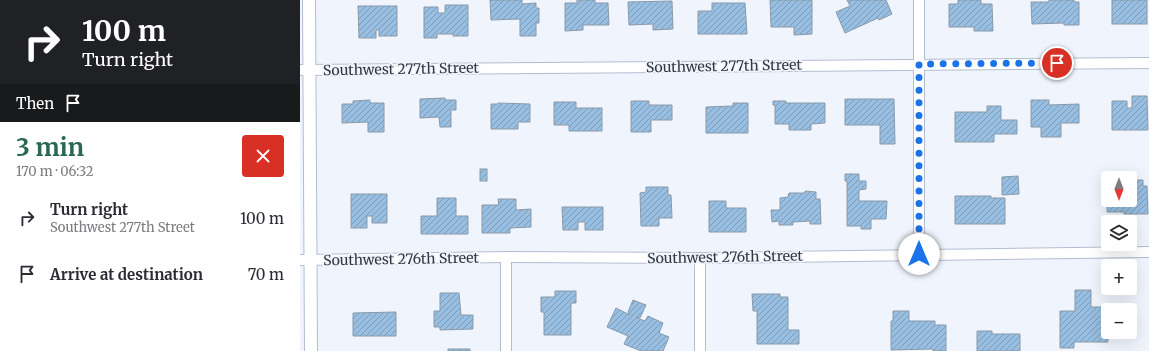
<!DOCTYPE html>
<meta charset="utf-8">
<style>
body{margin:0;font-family:Merriweather,serif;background:#f2f2f3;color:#2b2b33;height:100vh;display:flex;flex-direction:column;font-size:15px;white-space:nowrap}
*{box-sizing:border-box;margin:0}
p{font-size:13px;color:#7c7c81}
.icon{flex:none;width:22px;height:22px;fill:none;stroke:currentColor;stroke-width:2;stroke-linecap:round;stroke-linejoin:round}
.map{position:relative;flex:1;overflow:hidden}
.panel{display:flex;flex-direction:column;background:#fff;width:300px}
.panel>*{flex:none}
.hud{background:#202124;color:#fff;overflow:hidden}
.needle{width:26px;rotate:180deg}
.tools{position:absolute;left:801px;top:171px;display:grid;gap:8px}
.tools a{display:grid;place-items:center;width:36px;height:36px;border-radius:4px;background:#fff;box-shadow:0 4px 16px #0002;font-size:20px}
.pin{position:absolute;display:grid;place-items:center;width:34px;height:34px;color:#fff;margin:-17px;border:2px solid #fff;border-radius:50%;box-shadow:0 1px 4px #0007}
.me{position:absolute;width:44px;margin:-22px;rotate:0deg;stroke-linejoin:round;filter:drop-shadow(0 0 3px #0008)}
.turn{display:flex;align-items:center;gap:14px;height:84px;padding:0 16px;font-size:18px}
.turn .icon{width:52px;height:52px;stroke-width:2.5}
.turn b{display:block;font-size:28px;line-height:34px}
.then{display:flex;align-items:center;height:38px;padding:0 16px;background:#0003;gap:8px;font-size:15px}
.round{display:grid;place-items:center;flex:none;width:42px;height:42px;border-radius:4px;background:#f2f2f3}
.head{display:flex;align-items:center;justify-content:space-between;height:68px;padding:0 16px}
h1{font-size:24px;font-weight:700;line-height:30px;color:#296855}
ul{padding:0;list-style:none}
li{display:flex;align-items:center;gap:12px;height:56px;padding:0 16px}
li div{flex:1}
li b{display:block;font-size:15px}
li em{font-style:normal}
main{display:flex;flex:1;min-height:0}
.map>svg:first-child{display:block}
</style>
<main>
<section class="panel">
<div class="hud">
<div class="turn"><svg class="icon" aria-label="right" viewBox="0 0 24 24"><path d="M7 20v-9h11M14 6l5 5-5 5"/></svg><div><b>100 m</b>Turn right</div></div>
<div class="then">Then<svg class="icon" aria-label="arrive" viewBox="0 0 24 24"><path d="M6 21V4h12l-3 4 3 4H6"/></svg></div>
</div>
<div class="head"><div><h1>3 min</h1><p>170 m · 06:32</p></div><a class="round" style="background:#d93025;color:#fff"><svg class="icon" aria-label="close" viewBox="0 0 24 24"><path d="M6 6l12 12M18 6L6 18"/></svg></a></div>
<ul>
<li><svg class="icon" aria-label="right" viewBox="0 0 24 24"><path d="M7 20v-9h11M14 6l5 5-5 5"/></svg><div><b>Turn right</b><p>Southwest 277th Street</p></div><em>100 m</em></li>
<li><svg class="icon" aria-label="arrive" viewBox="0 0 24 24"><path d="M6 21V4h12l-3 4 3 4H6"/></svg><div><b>Arrive at destination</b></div><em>70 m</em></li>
</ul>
</section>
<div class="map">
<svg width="849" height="351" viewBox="0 0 849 351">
<defs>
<pattern id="building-hatch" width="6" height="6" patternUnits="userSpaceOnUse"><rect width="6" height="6" fill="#98bfe1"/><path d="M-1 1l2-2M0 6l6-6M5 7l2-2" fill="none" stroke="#7d9cb8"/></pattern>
</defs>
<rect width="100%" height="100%" fill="#f0f4fd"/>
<g fill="url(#building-hatch)" stroke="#889aa9">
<polygon points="190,0 222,0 222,4 236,3 236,8 239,8 239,23 236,23 236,36 220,36 220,19 191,20"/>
<polygon points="277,0 295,0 295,3 308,3 309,25 283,25 283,30 265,31 265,3 277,3"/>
<polygon points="470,0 512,0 512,34 494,35 494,27 471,27"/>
<polygon points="547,0 586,0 592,14 579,20 578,18 545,33 536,12 550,6"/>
<polygon points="658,0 681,0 681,4 692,4 693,31 674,31 674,27 649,27 649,4 658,4"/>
<polygon points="749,0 774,0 774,2 779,2 779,25 764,25 764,23 732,24 731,2 749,2"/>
<rect x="812" y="0" width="35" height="24"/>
<polygon points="372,1 373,29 353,30 353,24 329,25 328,2"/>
<polygon points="412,3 445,3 447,34 398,34 398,11 412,11"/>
<polygon points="145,5 168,5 168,36 153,36 153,34 137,34 137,38 124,38 124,7 138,7 138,13 145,13"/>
<polygon points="58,6 97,6 97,36 79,36 79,30 76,30 76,38 59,38"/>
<polygon points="832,96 847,96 848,130 812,130 812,101 827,101 827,108 832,108"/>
<polygon points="145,98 145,100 156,100 156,110 151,110 151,127 140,127 139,117 120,118 120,99"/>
<polygon points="545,99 594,99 595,144 580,144 580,125 545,125"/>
<polygon points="70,100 70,103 84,103 84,132 68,132 68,122 42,123 42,104 53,104 53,101"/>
<polygon points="731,100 749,100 749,105 779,104 779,123 761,123 761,137 741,137 741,127 731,127"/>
<polygon points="331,101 349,101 349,105 372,105 372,120 351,120 351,132 331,132"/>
<polygon points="473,101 486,101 486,103 525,103 525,123 511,124 511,130 489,130 489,124 475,124 475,105 473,105"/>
<polygon points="254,102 276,102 276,108 302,108 302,131 269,131 269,125 254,125"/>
<polygon points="198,103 230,104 230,122 218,122 218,129 191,129 191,104 198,104"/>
<polygon points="433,103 448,103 448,133 406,133 406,107 433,106"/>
<polygon points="687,106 701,106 701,120 717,120 717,134 694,134 694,142 655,142 655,112 687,112"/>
<rect x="180" y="169" width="7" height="12"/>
<polygon points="545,174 559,174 559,181 566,181 566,189 559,190 559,201 587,201 586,219 571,219 571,229 561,229 561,226 547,226 547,181 545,181"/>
<polygon points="718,176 719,194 702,195 702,177"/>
<polygon points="808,180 808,200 830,200 830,180 843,180 843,186 847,186 848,214 824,214 824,212 807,212 807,187 808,187"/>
<polygon points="346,187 368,187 368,195 371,195 372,218 359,218 359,226 341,226 340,193 346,192"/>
<polygon points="505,191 516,192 516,199 520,199 521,224 510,224 510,221 493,222 493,225 479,225 479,221 472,222 471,210 480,210 480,198 488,197 489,193 505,193"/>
<polygon points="51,194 87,194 87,223 72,223 72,216 67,216 67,228 51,228"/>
<polygon points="655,196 691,196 691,198 705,198 705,224 655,224"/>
<polygon points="137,198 156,198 156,216 168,216 168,234 121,234 121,216 137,216"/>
<polygon points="198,199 216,199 216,210 231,209 231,227 210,228 210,233 182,233 182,205 199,205"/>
<polygon points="409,201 426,201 426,208 446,208 446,232 409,232"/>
<polygon points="262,207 303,207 303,230 285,230 285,222 278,222 278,230 263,230"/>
<polygon points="775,290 791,290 791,307 808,307 808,342 774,342 774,348 760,348 760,311 775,311"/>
<polygon points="255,291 276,291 276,303 271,303 271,335 244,335 244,312 241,312 241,297 255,297"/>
<polygon points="140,293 159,293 161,315 173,315 173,329 140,330 140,327 134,327 134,311 140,311"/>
<polygon points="452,294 480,294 480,297 488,297 488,330 499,330 499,344 457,344 457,311 453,311"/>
<polygon points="333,300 346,305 340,318 338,317 337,318 345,321 348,316 363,323 359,333 369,337 363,351 341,351 324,344 328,336 307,327 316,308 330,315 328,312"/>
<polygon points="593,311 609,311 609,321 635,321 635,325 646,325 646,351 633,351 633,349 591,350 591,321 593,321"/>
<polygon points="96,312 96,336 53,336 53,313"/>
<polygon points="677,331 692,331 692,334 720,334 720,351 677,351"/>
<rect x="148" y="349" width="22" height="2"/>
</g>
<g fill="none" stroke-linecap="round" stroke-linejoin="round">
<defs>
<g id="minor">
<polyline points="0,70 849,63"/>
<polyline points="619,254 619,0"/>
<polyline points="0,260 206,257 400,258 849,252"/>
<polyline points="206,351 206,257"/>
<polyline points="400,351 400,258"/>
</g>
<polyline id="tertiary" points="9,0 11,351"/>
</defs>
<use href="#minor" stroke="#b3bdd1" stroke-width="12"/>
<use href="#tertiary" stroke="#b3bdd1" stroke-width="14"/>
<use href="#minor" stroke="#fff" stroke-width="10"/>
<use href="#tertiary" stroke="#fff" stroke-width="12"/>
</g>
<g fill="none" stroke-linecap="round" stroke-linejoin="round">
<polyline stroke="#1a73e8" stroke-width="7" stroke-dasharray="0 12.6" points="619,254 619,64 757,63"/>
</g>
<g text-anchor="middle" stroke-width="3.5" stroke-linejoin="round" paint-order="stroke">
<g font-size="14" fill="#33373f" stroke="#f0f4fd">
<text transform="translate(424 66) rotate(-1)" y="5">Southwest 277th Street</text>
<text transform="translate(101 69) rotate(-1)" y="5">Southwest 277th Street</text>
<text transform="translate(425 257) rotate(-1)" y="5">Southwest 276th Street</text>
<text transform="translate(101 259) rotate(-1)" y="5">Southwest 276th Street</text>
</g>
</g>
</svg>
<div class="tools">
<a><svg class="needle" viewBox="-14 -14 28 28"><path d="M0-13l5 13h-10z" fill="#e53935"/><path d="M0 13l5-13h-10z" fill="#7c7c81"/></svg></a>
<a><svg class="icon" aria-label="layers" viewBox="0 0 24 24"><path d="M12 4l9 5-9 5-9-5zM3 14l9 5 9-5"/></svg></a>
<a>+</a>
<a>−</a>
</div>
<div class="pin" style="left:757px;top:63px;background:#d93025"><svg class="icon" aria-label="arrive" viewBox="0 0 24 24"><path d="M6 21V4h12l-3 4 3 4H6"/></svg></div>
<svg class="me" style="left:619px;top:254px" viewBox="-20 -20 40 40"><circle r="19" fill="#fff"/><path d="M0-13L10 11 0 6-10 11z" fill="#1a73e8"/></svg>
</div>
</main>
